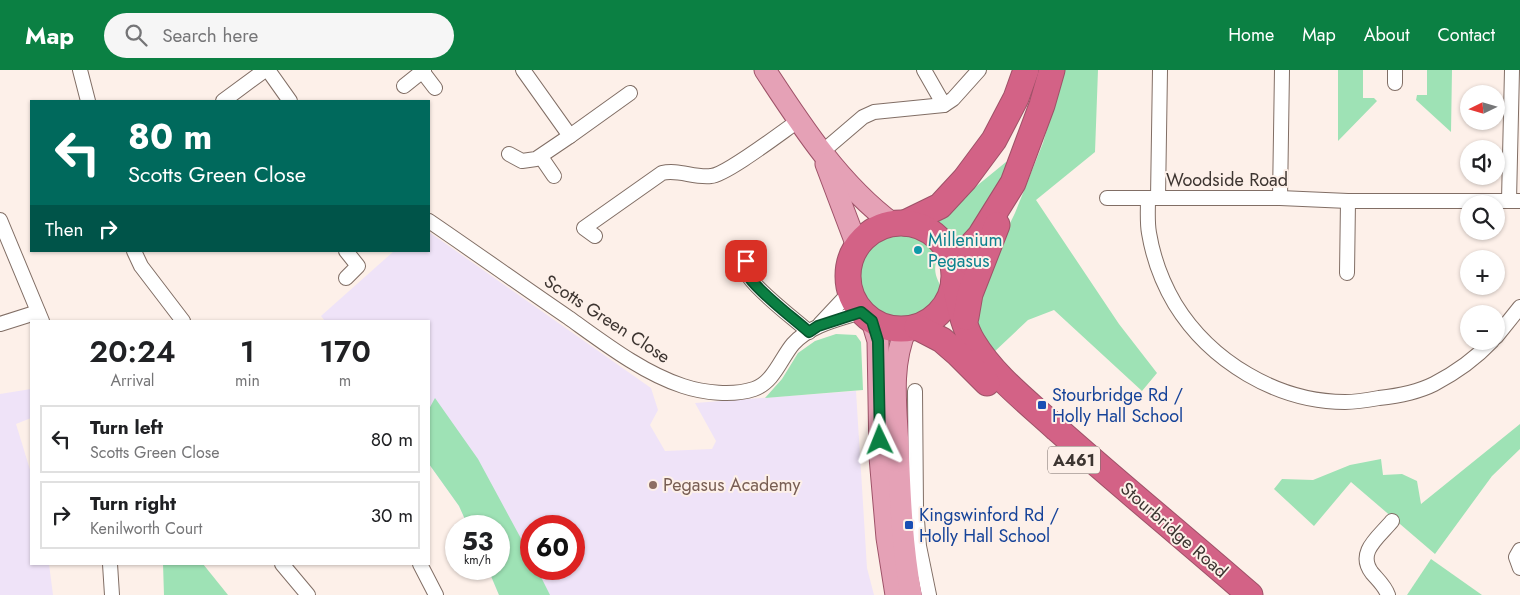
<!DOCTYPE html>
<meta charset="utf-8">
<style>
body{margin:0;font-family:Jost,sans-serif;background:#f6f6f6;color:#202124;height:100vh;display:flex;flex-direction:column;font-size:19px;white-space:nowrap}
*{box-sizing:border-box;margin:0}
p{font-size:16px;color:#757577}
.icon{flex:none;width:28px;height:28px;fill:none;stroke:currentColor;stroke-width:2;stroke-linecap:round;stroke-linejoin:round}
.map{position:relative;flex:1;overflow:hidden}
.panel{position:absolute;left:30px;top:250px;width:400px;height:245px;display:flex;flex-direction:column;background:#fff;border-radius:0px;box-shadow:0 1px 4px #0004}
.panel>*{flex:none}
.guide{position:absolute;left:30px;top:30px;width:400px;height:152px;border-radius:0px;box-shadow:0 1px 4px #0004;background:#00695c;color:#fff;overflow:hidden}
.needle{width:32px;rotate:265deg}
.controls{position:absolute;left:1460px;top:15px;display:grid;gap:10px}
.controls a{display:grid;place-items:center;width:45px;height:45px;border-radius:50%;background:#fff;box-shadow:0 1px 4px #0004;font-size:25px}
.speed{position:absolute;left:445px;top:445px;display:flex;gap:10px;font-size:25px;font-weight:700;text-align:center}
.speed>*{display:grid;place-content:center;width:65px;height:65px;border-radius:50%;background:#fff;box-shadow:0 1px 4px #0004;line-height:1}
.speed small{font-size:12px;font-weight:400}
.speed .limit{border:8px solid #d22;background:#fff;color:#111}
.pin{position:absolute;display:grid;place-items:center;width:42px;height:42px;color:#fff;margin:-21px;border-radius:10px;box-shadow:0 2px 8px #0006}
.me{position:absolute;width:55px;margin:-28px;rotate:358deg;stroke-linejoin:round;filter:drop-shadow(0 0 4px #0008)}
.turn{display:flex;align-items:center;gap:18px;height:105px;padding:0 15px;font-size:22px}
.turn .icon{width:65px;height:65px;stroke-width:2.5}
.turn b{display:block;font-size:35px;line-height:42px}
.then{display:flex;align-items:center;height:48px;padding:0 15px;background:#0003;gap:10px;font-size:19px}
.eta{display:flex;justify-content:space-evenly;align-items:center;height:85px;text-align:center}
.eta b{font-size:30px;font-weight:600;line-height:35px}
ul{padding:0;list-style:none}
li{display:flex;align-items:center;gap:15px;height:68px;margin:0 10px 8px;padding:0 5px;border:2px solid #e0e0e0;border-radius:0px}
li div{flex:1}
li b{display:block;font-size:19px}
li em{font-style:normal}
header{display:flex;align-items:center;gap:30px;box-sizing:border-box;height:70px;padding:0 25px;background:#0b8043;color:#fff}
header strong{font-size:24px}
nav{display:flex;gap:28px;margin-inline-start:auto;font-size:18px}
.search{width:350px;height:45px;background:#f6f6f6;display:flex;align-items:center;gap:12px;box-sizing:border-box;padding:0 18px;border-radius:28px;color:#757577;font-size:19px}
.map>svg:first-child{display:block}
</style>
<header>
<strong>Map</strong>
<div class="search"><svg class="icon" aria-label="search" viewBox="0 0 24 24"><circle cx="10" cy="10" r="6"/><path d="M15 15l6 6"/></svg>Search here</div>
<nav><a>Home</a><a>Map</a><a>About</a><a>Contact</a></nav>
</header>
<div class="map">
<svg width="1520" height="525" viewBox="0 0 1520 525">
<rect width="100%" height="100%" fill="#fdf0e9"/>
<g fill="#efe3f8" fill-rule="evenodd">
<path d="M429,162L651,318L658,340L650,355L665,381L712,379L716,371L695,333L856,321L867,498L874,525H499L488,499H499V456H468L459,436L429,394V251H325L321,246L394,181H429ZM531,456H574V499H531Z"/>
<polygon points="31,319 31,348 16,354 31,403 31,494 49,494 53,525 0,525 0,324"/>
</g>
<g fill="#9ee2b5">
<polygon points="1064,0 1098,0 1095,82 1036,130 1119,254 1157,303 1142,321 1054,240 1028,250 993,283 988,277 978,256 976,244 993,188 1015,143 1043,73"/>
<polygon points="1338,0 1363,0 1363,28 1374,28 1377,31 1338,71"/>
<polygon points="1427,0 1452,0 1451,62 1416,30 1417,25 1427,25"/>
<polygon points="1006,92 1011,94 990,138 957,174 948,160 936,149 969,116 973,119"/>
<path d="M904,163C920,167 929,173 938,186C933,199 935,205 941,217C935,231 926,244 909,247C851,259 834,166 904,163Z"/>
<polygon points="836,264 856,265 861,272 863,320 765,328 782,309 798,283 815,271"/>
<polygon points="435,328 478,389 531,487 531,499 537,499 550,525 499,525 488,499 499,499 499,456 468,456 459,436 429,394 429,339"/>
<polygon points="1520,354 1520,379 1492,406 1435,484 1351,412 1314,456 1274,419 1282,409 1313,410 1350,395 1381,389 1383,405 1402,404 1417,411 1421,434"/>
<polygon points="1431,489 1482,525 1407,525"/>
<polygon points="163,494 203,494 228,525 164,525"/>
</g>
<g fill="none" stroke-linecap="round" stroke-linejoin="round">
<defs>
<g id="street">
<polyline points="80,0 88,31"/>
<polyline points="268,0 290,31"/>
<polyline points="523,0 570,66 630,23"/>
<polyline points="924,0 944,35"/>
<polyline points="1395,0 1395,13"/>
<polyline points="422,1 435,18"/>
<polyline points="404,16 424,0"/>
<polyline points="223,31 265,0"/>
<polyline points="822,82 863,47 874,42 944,35 953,29 979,0"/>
<polyline points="509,84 522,91 536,89 570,66"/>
<polyline points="541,87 554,106"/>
<polyline points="1107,128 1280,128 1348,131 1520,131"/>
<polyline points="1158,128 1160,0"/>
<polyline points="1280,128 1282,0"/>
<path d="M1148,129C1148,140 1147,152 1149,163C1153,187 1162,212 1175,234C1210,291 1277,332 1345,332C1357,332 1368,330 1379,328C1398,326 1418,322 1434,314C1455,303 1476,288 1492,271"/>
<polyline points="1509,130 1512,0"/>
<polyline points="0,150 42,251"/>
<path d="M429,151C476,183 522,216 569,248C604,273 643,303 683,316C704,323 733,326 754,319C774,312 781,288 793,274C810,255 839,249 861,242"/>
<path d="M595,166L584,158L662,103C678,99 694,108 711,106C726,105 782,62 798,51"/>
<polyline points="134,181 141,196 183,251"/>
<path d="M746,191C746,197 746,201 749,207C761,224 792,247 809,262"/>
<polyline points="1347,203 1348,131"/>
<polyline points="346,208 358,196 346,181"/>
<polyline points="0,254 38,242"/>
<polyline points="820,254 850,222"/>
<polyline points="1496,267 1520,237"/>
<polyline points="915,321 916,437 919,476 929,525"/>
<polyline points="1520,480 1516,487 1520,498"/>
<polyline points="110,494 112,525"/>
<polyline points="282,494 308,525"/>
<polyline points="420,494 436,525"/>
<path d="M1388,525C1385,516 1378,510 1372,503C1356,482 1379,467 1392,451"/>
</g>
<g id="primary">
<path d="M765,0C801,55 839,114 893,154"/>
<polyline points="826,94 857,176"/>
<polyline points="872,251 878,271 880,387 887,468 896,525"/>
<path d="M906,259C890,296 896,337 898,376C900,426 902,476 911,525"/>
</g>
<g id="highway">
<polyline points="905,153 940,136 965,109 994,70 1016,28 1026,0"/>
<circle cx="901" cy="206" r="53"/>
<polyline points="953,195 980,166 1013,113 1042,35 1052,0"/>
<path d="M954,211C959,231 962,254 973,272C994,307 1028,332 1057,359C1120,415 1186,469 1250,525"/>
<polyline points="966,247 970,224 997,155"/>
<polyline points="917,257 942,270 957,283 987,313"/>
</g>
</defs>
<use href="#street" stroke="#816e65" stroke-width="16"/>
<use href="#primary" stroke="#9e5268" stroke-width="23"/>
<use href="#highway" stroke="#9e5268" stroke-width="27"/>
<use href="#street" stroke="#fff" stroke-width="14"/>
<use href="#primary" stroke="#e5a1b6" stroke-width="21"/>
<use href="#highway" stroke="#d36286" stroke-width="25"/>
</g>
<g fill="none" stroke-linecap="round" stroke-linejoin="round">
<defs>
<path id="route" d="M746,191C746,197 746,201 749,207C761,224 792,247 809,262L818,256L861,242L872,251L878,271L880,370"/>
</defs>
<use href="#route" stroke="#07532c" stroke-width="12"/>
<use href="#route" stroke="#0b8043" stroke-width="9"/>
</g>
<circle fill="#0f9aa8" stroke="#fdf0e9" stroke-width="2" cx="918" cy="180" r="5"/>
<g fill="#1a4fb4" stroke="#fdf0e9" stroke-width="2">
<rect x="1037" y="330" width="10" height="10" rx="2.5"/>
<rect x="904" y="450" width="10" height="10" rx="2.5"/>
</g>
<circle fill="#8d6e63" stroke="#fdf0e9" stroke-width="2" cx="653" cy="415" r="5"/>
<g text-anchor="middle" stroke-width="4" stroke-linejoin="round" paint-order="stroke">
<rect fill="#fdf0e9" stroke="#776d68" stroke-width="1" x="1048" y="376.5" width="52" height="27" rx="4"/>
<g font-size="16" font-weight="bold" fill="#3d3531">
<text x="1074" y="396">A461</text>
</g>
<g font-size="18" fill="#3d3531" stroke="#fdf0e9">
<text x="1227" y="116">Woodside Road</text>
<text transform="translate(607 249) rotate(33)" y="6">Scotts Green Close</text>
<text transform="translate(1174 460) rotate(41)" y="6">Stourbridge Road</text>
</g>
<g font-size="18" fill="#0d838f" stroke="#fdf0e9" text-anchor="start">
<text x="928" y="176">Millenium<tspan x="928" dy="21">Pegasus</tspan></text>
</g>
<g font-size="18" fill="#164399" stroke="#fdf0e9" text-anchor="start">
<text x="1052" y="331">Stourbridge Rd /<tspan x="1052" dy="21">Holly Hall School</tspan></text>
<text x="919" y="451">Kingswinford Rd /<tspan x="919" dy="21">Holly Hall School</tspan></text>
</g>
<g font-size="18" fill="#785e54" stroke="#fdf0e9" text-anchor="start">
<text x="663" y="421">Pegasus Academy</text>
</g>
</g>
</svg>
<div class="controls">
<a><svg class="needle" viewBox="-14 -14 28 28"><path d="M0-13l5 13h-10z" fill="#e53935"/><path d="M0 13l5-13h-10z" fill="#757577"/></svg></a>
<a><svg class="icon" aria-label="sound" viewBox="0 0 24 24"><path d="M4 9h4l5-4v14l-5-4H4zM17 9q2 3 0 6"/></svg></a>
<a><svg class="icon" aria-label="search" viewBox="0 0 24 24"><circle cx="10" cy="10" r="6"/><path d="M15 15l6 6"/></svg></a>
<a>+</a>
<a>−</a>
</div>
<div class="speed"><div>53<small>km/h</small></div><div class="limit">60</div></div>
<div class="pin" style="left:746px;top:191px;background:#d93025"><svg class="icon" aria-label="arrive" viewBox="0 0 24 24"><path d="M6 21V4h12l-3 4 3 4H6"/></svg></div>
<svg class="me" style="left:880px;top:370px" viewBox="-20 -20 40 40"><path d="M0-17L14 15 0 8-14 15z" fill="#0b8043" stroke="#fff" stroke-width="4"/></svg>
<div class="guide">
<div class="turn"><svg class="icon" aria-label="left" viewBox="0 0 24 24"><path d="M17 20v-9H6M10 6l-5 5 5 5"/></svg><div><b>80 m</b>Scotts Green Close</div></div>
<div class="then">Then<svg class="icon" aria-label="right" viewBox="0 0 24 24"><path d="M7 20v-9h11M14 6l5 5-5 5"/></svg></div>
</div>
<section class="panel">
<div class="eta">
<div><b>20:24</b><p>Arrival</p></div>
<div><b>1</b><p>min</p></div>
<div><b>170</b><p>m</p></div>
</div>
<ul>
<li><svg class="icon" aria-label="left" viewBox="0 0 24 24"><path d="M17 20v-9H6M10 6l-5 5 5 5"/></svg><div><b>Turn left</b><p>Scotts Green Close</p></div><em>80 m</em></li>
<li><svg class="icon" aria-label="right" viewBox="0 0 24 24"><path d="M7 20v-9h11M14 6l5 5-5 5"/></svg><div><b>Turn right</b><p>Kenilworth Court</p></div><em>30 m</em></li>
</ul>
</section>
</div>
